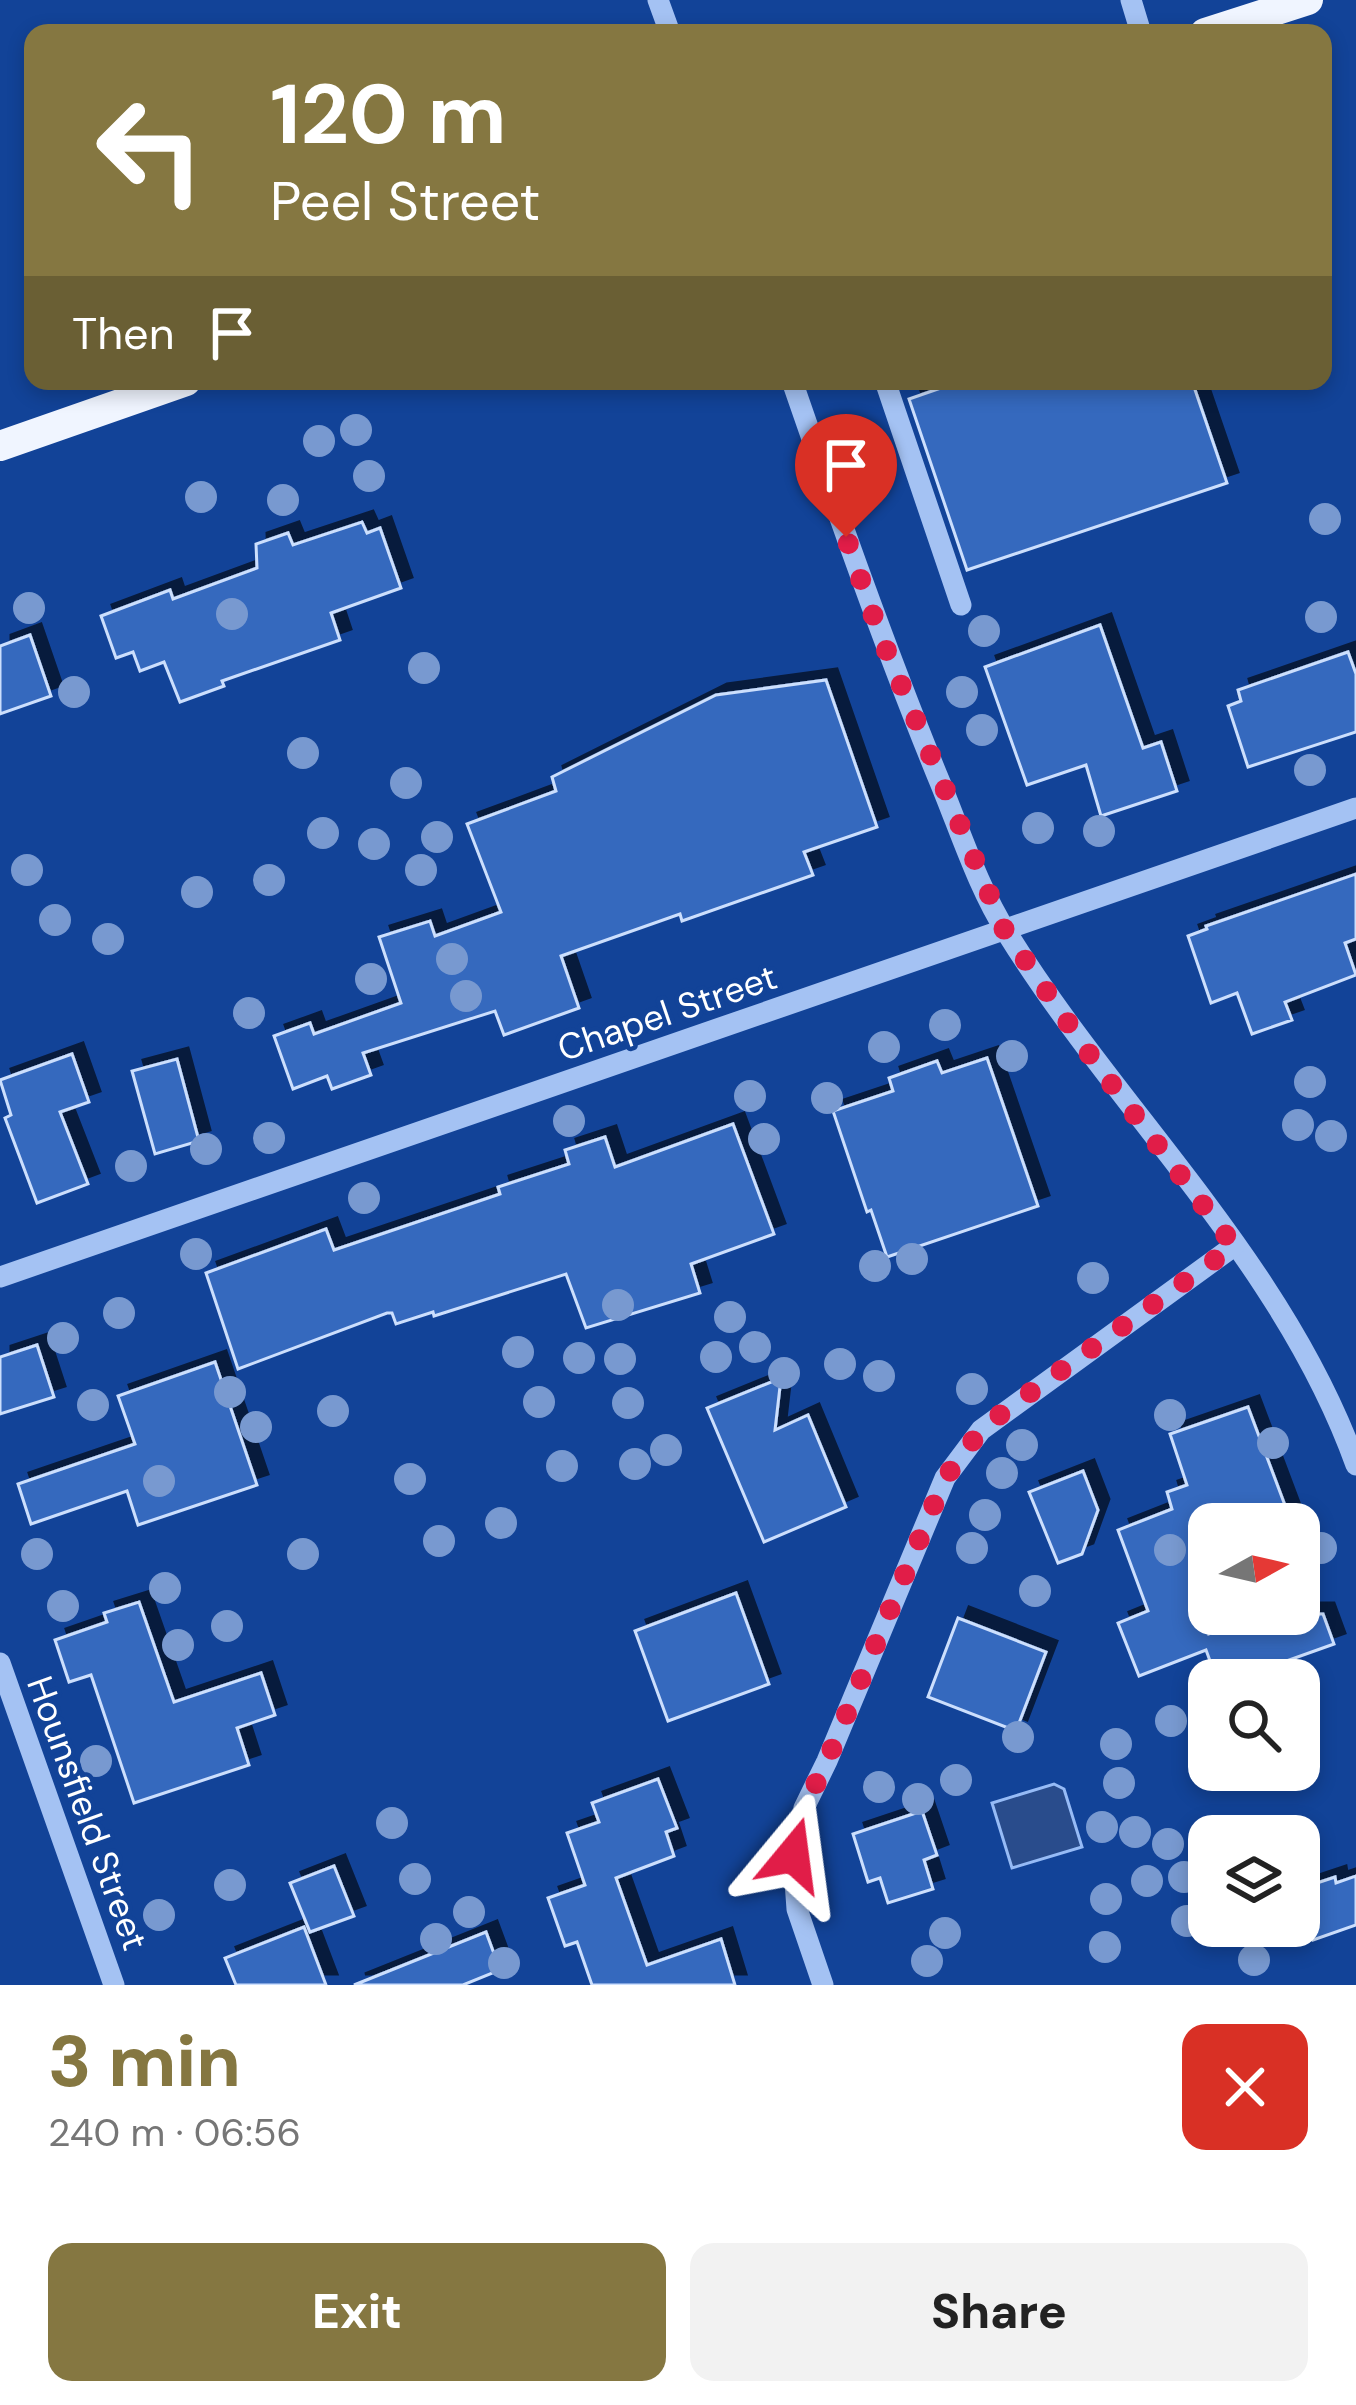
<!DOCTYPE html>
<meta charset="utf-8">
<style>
body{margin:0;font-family:"DM Sans",sans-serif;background:#f2f2f2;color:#222;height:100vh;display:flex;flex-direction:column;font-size:45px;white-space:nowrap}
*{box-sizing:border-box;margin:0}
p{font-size:39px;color:#767676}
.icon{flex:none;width:66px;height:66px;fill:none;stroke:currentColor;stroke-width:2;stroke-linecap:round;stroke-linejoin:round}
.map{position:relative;height:1985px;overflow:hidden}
.details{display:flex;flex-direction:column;background:#fff;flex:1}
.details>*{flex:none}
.top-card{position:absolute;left:24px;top:24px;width:1308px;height:366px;border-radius:24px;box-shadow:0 6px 18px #0003;background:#857741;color:#fff;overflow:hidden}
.needle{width:78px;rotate:82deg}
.tools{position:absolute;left:1188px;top:1503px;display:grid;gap:24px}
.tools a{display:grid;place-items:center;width:132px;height:132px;border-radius:24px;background:#fff;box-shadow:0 6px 18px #0003;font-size:60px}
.pin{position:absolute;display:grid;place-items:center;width:102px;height:102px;color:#fff;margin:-123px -51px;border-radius:50% 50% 50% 0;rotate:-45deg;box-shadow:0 0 12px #0007}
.pin .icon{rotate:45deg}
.me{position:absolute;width:132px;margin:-66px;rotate:16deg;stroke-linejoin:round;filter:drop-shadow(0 0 9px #0008)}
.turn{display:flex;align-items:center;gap:42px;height:252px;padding:0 48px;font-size:54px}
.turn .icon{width:156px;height:156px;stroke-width:2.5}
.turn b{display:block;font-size:84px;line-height:102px}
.then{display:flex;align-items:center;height:114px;padding:0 48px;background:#0003;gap:24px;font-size:45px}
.round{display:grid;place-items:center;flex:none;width:126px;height:126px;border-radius:24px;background:#f2f2f2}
.head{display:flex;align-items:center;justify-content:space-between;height:204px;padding:0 48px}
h1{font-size:72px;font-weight:800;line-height:90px;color:#857741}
.button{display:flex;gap:24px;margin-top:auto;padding:24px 48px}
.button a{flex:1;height:138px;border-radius:24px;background:#857741;color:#fff;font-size:48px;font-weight:800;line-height:138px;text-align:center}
.button a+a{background:#f2f2f2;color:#222}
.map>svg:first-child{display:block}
</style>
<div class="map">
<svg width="1356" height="1985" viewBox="0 0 1356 1985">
<defs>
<filter id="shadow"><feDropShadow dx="11" dy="-11" stdDeviation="0" flood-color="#0009"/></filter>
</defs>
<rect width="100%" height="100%" fill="#124398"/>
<polygon fill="#294c8c" stroke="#96bbf6" stroke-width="3" points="1054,1784 1064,1789 1082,1847 1012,1868 992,1803"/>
<g fill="#3669be" stroke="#ccdffd" stroke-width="3" filter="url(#shadow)">
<polygon points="961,381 1192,381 1227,483 967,570 909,399"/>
<polygon points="362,522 367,533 380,528 401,588 331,613 340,640 222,681 224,686 180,702 164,662 140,671 133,652 116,658 101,616 170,590 173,599 257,568 256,544 288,533 293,545"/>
<polygon points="1100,625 1143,748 1161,742 1177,791 1101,816 1086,765 1027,785 985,667"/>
<polygon points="30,635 51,696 0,714 0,646"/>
<polygon points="1348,652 1356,674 1356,732 1248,767 1228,706 1241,701 1238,690"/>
<polygon points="826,680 877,827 804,852 813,875 682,921 680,914 561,956 579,1008 504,1035 495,1011 363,1053 371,1075 332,1089 327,1076 293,1089 274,1036 310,1023 314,1034 401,1003 379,937 430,921 435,936 501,912 467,824 556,791 552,777 716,695"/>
<polygon points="1356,874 1356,939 1345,943 1356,975 1285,1002 1292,1020 1252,1034 1237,993 1211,1003 1188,936 1207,929 1206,926"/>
<polygon points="72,1054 89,1102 60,1112 88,1184 37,1203 5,1118 11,1115 0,1080"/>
<polygon points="987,1058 1038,1206 887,1257 871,1210 867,1212 833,1111 893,1091 889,1078 937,1061 942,1073"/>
<polygon points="177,1059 199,1141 155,1154 132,1071"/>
<polygon points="733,1124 774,1234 691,1264 700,1293 586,1328 566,1274 434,1316 433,1312 396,1324 392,1313 387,1313 238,1369 206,1273 326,1229 334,1250 500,1194 498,1187 569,1164 565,1150 605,1137 615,1167"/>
<polygon points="37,1345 54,1397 0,1414 0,1357"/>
<polygon points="215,1362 257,1485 138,1525 127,1491 31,1524 18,1484 135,1444 118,1396"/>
<polygon points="781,1378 775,1430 808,1415 846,1507 764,1542 707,1408"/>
<polygon points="1248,1407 1292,1524 1209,1524 1209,1634 1266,1614 1323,1614 1334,1644 1233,1680 1217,1680 1206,1650 1139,1676 1118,1623 1148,1611 1118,1530 1172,1509 1167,1492 1187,1485 1170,1434"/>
<polygon points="1083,1471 1098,1510 1082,1554 1058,1563 1029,1492"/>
<polygon points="736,1593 769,1684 668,1721 635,1631"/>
<polygon points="139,1602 174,1702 261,1673 275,1715 237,1728 249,1765 134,1803 91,1675 69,1682 55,1640 107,1622 104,1613"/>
<polygon points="958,1618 1046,1652 1016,1731 928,1697"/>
<polygon points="658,1779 677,1828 666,1832 674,1856 616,1878 647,1965 721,1939 735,1985 592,1985 577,1942 565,1946 548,1898 585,1885 567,1833 599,1822 592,1803"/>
<polygon points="922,1811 937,1855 924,1860 933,1889 888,1903 880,1878 868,1882 853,1834"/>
<polygon points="334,1866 354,1916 310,1932 290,1883"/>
<polygon points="1356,1876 1356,1925 1313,1940 1299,1889 1335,1877 1336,1883"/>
<polygon points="304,1927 326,1985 236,1985 225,1958"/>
<polygon points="486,1932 500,1970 463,1985 354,1985"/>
</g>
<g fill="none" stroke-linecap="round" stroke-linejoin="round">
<g stroke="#a4c2f3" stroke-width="21">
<polyline points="658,0 670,33"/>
<polyline points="1131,0 1141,33"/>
<path d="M792,381C838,514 884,645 937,775C959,827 977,886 1007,933C1119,1113 1284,1263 1356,1465"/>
<polyline points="885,381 961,605"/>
<polyline points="0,1277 1356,808"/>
<polyline points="0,1663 114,1985"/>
<polyline points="823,1985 797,1909 793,1854 804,1808 827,1761 945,1478 981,1430 1234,1246"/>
</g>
<g stroke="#f0f5ff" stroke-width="30">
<polyline points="1205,33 1308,0"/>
<polyline points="0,446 186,381"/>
</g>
</g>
<g fill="#7899d0">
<circle cx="356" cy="430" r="16"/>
<circle cx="319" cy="441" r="16"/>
<circle cx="369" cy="476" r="16"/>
<circle cx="201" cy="497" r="16"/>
<circle cx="283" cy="500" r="16"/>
<circle cx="1325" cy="519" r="16"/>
<circle cx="29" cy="608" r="16"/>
<circle cx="232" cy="614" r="16"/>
<circle cx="1321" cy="617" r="16"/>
<circle cx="984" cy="631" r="16"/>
<circle cx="424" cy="668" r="16"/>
<circle cx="74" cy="692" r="16"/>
<circle cx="962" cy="692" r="16"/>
<circle cx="982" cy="730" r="16"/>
<circle cx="303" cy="753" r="16"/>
<circle cx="1310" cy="770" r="16"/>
<circle cx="406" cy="783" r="16"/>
<circle cx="1038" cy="828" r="16"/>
<circle cx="1099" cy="831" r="16"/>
<circle cx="323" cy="833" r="16"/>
<circle cx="437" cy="837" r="16"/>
<circle cx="374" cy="844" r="16"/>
<circle cx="27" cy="870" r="16"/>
<circle cx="421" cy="870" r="16"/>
<circle cx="269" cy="880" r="16"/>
<circle cx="197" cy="892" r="16"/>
<circle cx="55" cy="920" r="16"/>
<circle cx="108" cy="939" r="16"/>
<circle cx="452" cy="959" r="16"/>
<circle cx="371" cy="979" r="16"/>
<circle cx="466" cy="996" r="16"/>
<circle cx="249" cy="1013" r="16"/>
<circle cx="945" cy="1025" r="16"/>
<circle cx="884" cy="1047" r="16"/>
<circle cx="1012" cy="1056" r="16"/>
<circle cx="1310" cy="1082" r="16"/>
<circle cx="750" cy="1096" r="16"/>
<circle cx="827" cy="1098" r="16"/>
<circle cx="569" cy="1121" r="16"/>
<circle cx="1298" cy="1125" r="16"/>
<circle cx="1331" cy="1136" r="16"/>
<circle cx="269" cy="1138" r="16"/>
<circle cx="764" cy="1139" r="16"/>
<circle cx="206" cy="1149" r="16"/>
<circle cx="131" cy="1166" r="16"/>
<circle cx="364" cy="1198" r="16"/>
<circle cx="196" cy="1254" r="16"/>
<circle cx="912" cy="1259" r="16"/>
<circle cx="875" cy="1266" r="16"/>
<circle cx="1093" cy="1278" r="16"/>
<circle cx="618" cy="1305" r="16"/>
<circle cx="119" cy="1313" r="16"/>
<circle cx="730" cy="1317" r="16"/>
<circle cx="63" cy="1338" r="16"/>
<circle cx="755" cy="1347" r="16"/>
<circle cx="518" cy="1352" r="16"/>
<circle cx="716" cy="1357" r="16"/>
<circle cx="579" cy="1358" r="16"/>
<circle cx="620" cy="1359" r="16"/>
<circle cx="840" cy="1364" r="16"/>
<circle cx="784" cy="1373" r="16"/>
<circle cx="879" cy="1376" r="16"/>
<circle cx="972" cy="1389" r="16"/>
<circle cx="230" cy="1392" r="16"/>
<circle cx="539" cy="1402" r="16"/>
<circle cx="628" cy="1403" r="16"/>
<circle cx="93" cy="1405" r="16"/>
<circle cx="333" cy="1411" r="16"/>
<circle cx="1170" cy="1415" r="16"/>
<circle cx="256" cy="1427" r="16"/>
<circle cx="1273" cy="1443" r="16"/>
<circle cx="1022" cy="1445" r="16"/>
<circle cx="666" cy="1450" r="16"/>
<circle cx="635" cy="1464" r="16"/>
<circle cx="562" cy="1466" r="16"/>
<circle cx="1002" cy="1473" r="16"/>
<circle cx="410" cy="1479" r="16"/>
<circle cx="159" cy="1481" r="16"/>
<circle cx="985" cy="1515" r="16"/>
<circle cx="501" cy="1523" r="16"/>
<circle cx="439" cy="1541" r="16"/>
<circle cx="972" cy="1548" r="16"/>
<circle cx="1321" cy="1548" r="16"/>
<circle cx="1170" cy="1550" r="16"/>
<circle cx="37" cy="1554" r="16"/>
<circle cx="303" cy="1554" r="16"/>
<circle cx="165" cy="1588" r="16"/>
<circle cx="1035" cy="1591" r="16"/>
<circle cx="63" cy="1606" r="16"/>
<circle cx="227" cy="1626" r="16"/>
<circle cx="178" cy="1645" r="16"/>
<circle cx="1171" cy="1721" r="16"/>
<circle cx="1018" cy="1737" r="16"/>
<circle cx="1116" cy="1744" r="16"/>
<circle cx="96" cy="1761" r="16"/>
<circle cx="956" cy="1780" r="16"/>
<circle cx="1119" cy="1783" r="16"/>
<circle cx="879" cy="1787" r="16"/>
<circle cx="918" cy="1799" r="16"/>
<circle cx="392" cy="1823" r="16"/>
<circle cx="1102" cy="1827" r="16"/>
<circle cx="1135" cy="1832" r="16"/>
<circle cx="1168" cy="1844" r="16"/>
<circle cx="1184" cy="1877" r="16"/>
<circle cx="415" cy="1879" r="16"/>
<circle cx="1147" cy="1881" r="16"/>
<circle cx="230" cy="1885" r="16"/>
<circle cx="1106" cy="1899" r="16"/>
<circle cx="469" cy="1912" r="16"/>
<circle cx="159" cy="1915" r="16"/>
<circle cx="1187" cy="1921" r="16"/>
<circle cx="945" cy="1933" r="16"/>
<circle cx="436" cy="1939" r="16"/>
<circle cx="1105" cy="1947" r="16"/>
<circle cx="1254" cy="1960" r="16"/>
<circle cx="927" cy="1961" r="16"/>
<circle cx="504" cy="1963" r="16"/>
</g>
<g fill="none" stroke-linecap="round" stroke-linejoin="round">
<polyline stroke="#e11d48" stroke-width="21" stroke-dasharray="0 37.8" points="793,1855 804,1808 827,1761 945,1478 981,1430 1006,1410 1234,1246 1094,1061 1004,929 880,635 846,537"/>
</g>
<g text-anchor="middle" stroke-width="9" stroke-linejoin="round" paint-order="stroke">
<g font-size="36" fill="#fff" stroke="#124398">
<text transform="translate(667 1012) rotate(-19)" y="13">Chapel Street</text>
<text transform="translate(88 1813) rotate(70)" y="13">Hounsfield Street</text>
</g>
</g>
</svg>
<div class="tools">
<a><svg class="needle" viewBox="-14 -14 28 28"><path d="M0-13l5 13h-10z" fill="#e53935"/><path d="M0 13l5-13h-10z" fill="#767676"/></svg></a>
<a><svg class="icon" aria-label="search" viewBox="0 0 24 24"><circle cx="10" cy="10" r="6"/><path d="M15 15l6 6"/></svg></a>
<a><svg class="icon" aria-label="layers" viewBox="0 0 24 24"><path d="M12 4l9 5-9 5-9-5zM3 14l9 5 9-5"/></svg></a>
</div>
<div class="pin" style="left:846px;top:537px;background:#d93025"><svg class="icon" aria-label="arrive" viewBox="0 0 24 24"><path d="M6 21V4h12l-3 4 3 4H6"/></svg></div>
<svg class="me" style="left:793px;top:1855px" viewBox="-20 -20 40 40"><path d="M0-17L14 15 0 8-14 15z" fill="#e11d48" stroke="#fff" stroke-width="4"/></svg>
<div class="top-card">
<div class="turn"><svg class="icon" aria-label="left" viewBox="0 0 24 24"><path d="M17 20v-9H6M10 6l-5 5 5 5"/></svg><div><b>120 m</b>Peel Street</div></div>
<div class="then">Then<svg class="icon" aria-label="arrive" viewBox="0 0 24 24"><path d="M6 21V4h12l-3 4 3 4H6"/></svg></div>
</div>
</div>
<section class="details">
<div class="head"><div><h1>3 min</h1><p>240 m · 06:56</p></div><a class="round" style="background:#d93025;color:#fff"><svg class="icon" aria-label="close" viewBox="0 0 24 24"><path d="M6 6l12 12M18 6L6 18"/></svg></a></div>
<div class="button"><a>Exit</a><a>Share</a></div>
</section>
